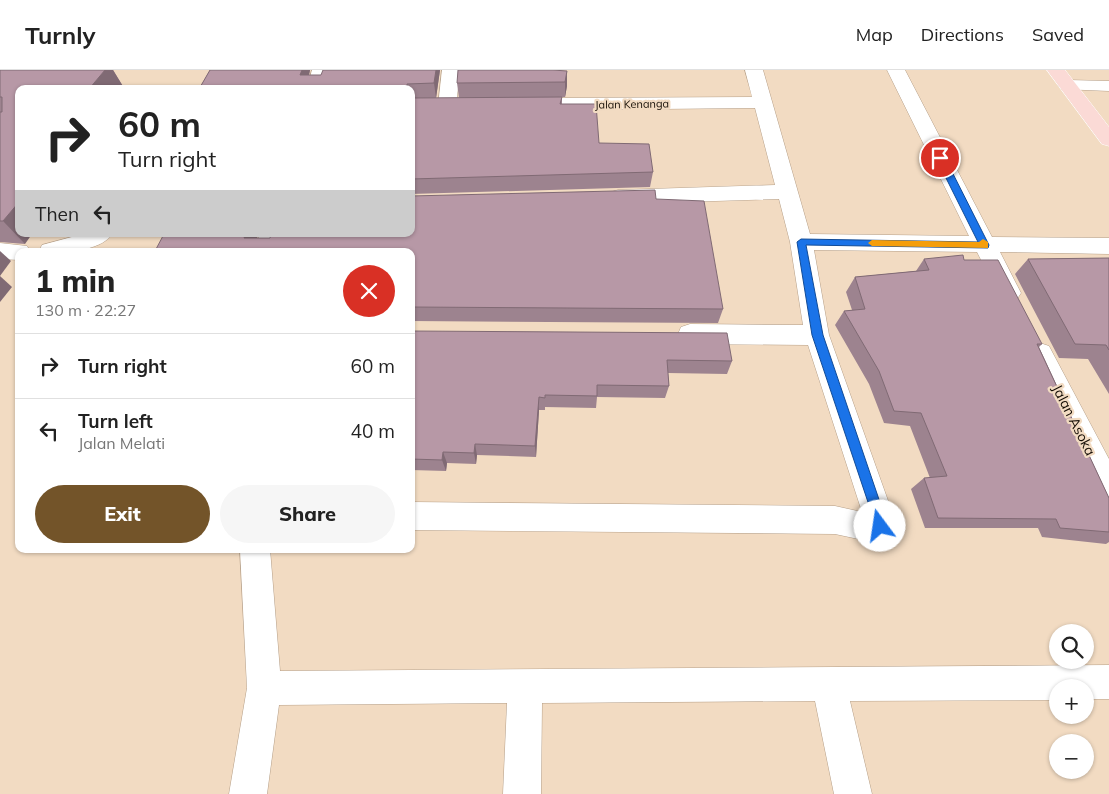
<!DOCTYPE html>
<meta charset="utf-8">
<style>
body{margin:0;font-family:Mulish,sans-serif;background:#f6f6f6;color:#222;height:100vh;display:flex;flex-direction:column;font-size:19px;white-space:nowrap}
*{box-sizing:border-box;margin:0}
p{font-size:16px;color:#767676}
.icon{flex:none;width:28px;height:28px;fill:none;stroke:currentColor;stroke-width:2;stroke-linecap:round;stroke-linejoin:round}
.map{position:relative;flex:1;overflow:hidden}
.drawer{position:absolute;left:15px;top:178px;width:400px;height:305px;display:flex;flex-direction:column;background:#fff;border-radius:10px;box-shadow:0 1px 4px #0004}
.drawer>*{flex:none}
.top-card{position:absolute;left:15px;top:15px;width:400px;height:152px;border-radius:10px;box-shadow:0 1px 4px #0004;background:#fff;color:#222;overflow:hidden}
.tools{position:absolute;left:1049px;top:554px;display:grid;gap:10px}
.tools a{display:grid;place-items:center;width:45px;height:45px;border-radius:50%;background:#fff;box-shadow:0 1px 4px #0004;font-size:25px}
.pin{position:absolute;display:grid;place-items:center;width:42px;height:42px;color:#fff;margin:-21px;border:2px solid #fff;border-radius:50%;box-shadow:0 1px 5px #0007}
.me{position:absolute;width:55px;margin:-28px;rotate:346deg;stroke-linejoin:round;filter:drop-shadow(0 0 4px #0008)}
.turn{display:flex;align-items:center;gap:18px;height:105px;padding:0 20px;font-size:22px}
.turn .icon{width:65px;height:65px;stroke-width:2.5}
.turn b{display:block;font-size:35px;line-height:42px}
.then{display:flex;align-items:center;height:48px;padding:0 20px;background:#0003;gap:10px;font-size:19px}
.round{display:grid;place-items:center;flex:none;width:52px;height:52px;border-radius:26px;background:#f6f6f6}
.overview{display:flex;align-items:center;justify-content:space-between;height:85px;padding:0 20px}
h1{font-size:30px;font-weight:800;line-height:38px}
.action{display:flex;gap:10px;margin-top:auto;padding:10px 20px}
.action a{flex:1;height:58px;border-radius:30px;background:#735429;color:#fff;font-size:20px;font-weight:800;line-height:58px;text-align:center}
.action a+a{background:#f6f6f6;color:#222}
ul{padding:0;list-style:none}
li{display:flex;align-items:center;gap:15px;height:65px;padding:0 20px;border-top:1px solid #e0e0e0}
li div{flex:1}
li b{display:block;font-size:19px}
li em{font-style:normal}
header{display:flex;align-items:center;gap:30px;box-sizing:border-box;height:70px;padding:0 25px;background:#fff;border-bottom:1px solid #e0e0e0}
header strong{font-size:24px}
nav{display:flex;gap:28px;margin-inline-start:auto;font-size:18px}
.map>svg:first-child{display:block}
</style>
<header>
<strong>Turnly</strong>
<nav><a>Map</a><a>Directions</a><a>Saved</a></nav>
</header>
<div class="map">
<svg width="1109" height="724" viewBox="0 0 1109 724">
<rect width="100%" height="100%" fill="#f2dbc2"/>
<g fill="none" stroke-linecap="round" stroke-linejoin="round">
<defs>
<g id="minor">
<polygon points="312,0 330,0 325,19 307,19"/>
<polygon points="442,0 460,0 456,36 454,40 447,42 440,40 438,36"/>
<polygon points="745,0 763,0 810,164 969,166 887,0 905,0 992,167 1109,168 1109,184 1000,182 1021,223 1017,229 1009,232 1001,229 977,182 814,180 829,265 896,453 888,469 877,473 835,464 411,460 411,432 835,436 862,442 808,275 690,274 681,271 678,264 681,257 690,254 803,255 790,172 779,129 618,134 611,132 607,127 611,122 618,120 775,115 755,38 560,40 553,38 551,34 553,30 560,28 752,27"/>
<polygon points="1067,10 1109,11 1109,21 1061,19 1058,15 1061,11"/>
<path d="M83,164H112C100,183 59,182 39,181L42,175Z"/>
<polygon points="260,164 282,164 276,181 254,181"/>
<polygon points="0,173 27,176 30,181 19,181 19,190 0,189"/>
<polygon points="1040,273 1049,276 1109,389 1109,431 1099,427 1027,283 1031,276"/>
<polygon points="240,479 270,479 280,601 1109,595 1109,629 1085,629 1085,618 1058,618 1058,630 850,631 872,724 834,724 815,631 542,633 541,724 503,724 507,633 279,635 267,724 229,724 247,618"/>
</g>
<polygon id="major" points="1047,0 1065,0 1109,57 1109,76 1102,74"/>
</defs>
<use href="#minor" stroke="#b59f88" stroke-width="1"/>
<use href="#major" stroke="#fff" stroke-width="1"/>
<use href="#minor" fill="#fff" fill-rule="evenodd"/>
<use href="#major" fill="#fbdad6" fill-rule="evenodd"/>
</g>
<g fill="#9d838f">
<polygon points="0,0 113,0 124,18 19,19 25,174 0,172"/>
<polygon points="210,0 310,0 309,5 321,5 440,0 436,28 459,28 457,13 567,1 567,16 565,27 562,27 562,34 599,73 653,102 650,117 411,124 411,19 199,19"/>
<polygon points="656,129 723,239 718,253 411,251 411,181 164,164 258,164 257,168 270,168"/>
<polygon points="1109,188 1109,324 1088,289 1059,288 1015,204 1028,189"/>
<polygon points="924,189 964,190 1042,274 1039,277 1109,428 1109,472 1106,474 1042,467 1038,458 925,458 911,419 924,408 930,408 910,356 884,353 869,314 835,255 844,241 852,240 846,222 855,207 916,201"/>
<polygon points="411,261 732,291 727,304 668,303 669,316 665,328 597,327 596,338 545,337 545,340 539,340 536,387 477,385 476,394 447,393 446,401 411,400"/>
</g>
<g fill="#806a74">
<polygon points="105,0 113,0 124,18 123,19 89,19"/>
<polygon points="302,0 310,0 306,19 300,5"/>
<polygon points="436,0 440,0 436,28 434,13"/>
<polygon points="567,1 567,16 565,27 565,12"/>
<polygon points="19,132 19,164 32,164 25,174 3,151"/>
<polygon points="246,164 258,164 253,181 244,168"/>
<polygon points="0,181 11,191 0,206"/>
<polygon points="0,206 12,217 0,232"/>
<polygon points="539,327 539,340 536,387 535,376"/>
<polygon points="475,374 477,385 476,394 474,383"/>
<polygon points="443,382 447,393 446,401 442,390"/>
</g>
<g fill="#b798a6" stroke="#806a74">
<polygon points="0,0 105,0 89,19 19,19 19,132 3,151 0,151 0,42 2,42 2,27 0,27"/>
<polygon points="210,0 302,0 300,5 321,5 323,0 436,0 434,13 407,14 407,19 199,19"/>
<polygon points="458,0 553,0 567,1 565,12 457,13"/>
<polygon points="562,27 560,34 596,34 599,73 649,74 653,102 411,109 411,28"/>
<polygon points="655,120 656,129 704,131 723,239 411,237 411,181 155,181 164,164 246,164 244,168 270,168 271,164 411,164 411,126"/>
<polygon points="963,185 964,190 998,190 1042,274 1037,274 1109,428 1109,462 1060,458 1056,449 938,448 924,408 947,406 921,343 894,341 879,301 844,241 865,239 855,207 929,200 924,189"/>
<polygon points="1109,188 1109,280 1106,275 1075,274 1028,189"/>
<polygon points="411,261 727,263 732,291 667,290 669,316 597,315 597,326 545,325 545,328 539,327 535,376 475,374 474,383 443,382 442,390 411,389"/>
</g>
<polygon fill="#1a73e8" stroke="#114b97" points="940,85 945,88 989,175 988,178 806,175 823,265 887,453 885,461 880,462 876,461 875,453 812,265 797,172 801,169 978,172 936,88"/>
<polygon fill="#f59e0b" points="983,169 988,172 988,178 872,176 868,173 872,170 979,172"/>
<g text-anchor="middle" stroke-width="4.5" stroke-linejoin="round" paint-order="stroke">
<g font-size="11" fill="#130c04" stroke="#f2dbc2">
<text transform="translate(632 34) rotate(-1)" y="4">Jalan Kenanga</text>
</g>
<g font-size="14" fill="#130c04" stroke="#f2dbc2">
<text transform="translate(1074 350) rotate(63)" y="5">Jalan Asoka</text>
</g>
</g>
</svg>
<div class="tools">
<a><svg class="icon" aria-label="search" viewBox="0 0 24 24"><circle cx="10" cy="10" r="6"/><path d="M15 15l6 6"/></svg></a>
<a>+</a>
<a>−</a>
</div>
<div class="pin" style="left:940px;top:88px;background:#d93025"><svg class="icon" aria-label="arrive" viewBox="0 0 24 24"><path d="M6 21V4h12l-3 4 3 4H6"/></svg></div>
<svg class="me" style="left:880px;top:456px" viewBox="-20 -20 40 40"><circle r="19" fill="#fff"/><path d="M0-13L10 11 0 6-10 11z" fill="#1a73e8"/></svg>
<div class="top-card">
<div class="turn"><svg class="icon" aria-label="right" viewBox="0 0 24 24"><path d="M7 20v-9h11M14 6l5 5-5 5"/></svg><div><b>60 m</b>Turn right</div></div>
<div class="then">Then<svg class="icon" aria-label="left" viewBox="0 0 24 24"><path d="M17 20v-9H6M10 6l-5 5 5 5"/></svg></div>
</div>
<section class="drawer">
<div class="overview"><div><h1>1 min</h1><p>130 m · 22:27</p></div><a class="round" style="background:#d93025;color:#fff"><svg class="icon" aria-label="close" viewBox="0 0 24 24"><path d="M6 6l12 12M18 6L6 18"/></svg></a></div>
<ul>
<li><svg class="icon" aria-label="right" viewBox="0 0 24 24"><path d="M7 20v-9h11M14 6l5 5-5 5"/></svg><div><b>Turn right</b></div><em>60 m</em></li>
<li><svg class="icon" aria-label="left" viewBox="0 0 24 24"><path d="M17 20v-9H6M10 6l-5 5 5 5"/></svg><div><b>Turn left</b><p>Jalan Melati</p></div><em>40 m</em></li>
</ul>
<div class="action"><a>Exit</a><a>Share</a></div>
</section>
</div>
